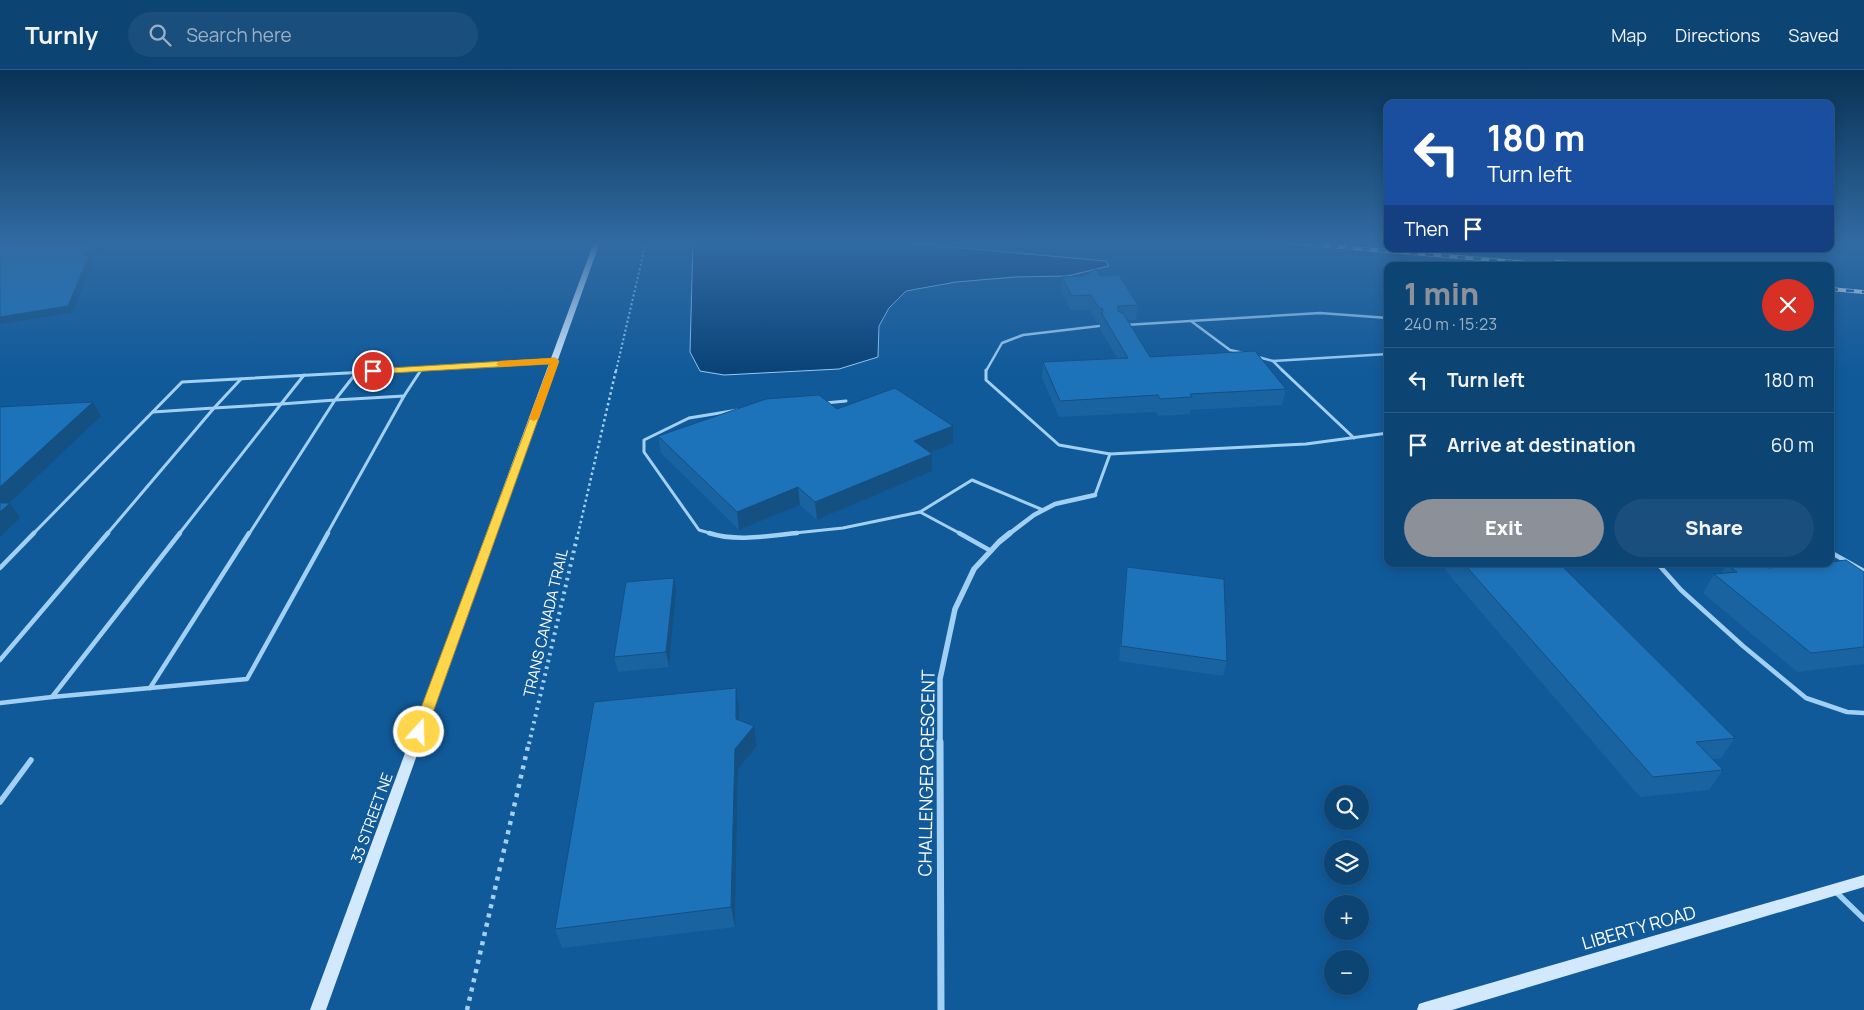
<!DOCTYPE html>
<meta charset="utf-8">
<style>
body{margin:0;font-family:Manrope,sans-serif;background:#1a4e7c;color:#f1f3f6;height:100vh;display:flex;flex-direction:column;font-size:19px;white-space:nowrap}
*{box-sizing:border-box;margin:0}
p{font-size:16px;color:#9ab0c5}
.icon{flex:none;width:28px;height:28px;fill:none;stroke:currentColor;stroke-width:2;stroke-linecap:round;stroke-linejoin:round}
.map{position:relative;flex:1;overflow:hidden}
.panel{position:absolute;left:1384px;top:192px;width:450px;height:305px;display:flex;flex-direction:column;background:#0c4474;border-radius:10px;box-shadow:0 2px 12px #0003,0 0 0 1px #2c5c86}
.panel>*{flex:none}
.hud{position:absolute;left:1384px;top:30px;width:450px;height:152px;border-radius:10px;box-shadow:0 2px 12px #0003,0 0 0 1px #2c5c86;background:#1a4fa0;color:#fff;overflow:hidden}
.fabs{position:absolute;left:1324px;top:715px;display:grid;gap:10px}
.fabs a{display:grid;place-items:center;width:45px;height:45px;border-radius:50%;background:#0c4474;box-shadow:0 2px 12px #0003,0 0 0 1px #2c5c86;font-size:25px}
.pin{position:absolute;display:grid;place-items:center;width:42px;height:42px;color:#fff;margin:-21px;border:2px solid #fff;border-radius:50%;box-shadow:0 1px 5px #0007}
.me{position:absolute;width:55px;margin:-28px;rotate:20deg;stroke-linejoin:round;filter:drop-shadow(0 0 4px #0008)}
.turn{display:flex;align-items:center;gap:18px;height:105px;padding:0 20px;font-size:22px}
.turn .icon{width:65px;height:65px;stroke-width:2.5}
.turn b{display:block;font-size:35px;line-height:42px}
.then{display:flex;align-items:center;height:48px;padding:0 20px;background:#0003;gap:10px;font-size:19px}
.round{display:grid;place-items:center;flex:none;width:52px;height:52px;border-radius:26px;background:#1a4e7c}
.head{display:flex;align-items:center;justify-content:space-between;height:85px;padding:0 20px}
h1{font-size:30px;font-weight:800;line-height:38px;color:#8c9099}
.action{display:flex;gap:10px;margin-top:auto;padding:10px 20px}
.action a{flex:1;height:58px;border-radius:30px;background:#8c9099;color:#fff;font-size:20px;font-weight:800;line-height:58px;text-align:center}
.action a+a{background:#1a4e7c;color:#f1f3f6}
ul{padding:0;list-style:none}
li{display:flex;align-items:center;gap:15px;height:65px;padding:0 20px;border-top:1px solid #2c5c86}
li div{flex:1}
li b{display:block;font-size:19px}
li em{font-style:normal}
header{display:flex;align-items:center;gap:30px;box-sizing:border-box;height:70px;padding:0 25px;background:#0c4474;border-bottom:1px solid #2c5c86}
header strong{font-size:24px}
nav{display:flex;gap:28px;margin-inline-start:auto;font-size:18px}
.search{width:350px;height:45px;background:#1a4e7c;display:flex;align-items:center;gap:12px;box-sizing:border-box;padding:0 18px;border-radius:28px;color:#9ab0c5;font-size:19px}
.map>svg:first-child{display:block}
</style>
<header>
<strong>Turnly</strong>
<div class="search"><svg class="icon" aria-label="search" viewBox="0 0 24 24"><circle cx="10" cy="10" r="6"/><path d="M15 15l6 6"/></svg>Search here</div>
<nav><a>Map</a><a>Directions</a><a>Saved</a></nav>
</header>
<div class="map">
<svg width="1864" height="940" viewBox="0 0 1864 940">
<rect width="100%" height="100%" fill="#105a9a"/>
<polygon fill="#094276" stroke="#94ccf8" points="693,172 893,172 1106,191 1109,196 1067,206 1015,207 956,212 906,221 889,238 879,256 878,287 839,299 724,305 700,301 690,282"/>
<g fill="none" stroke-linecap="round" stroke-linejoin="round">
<polyline stroke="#a2d0f5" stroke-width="2" stroke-dasharray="2 2.5" stroke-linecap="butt" points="616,301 646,172"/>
<polyline stroke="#a2d0f5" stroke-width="2.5" stroke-dasharray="2.5 3" stroke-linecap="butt" points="578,464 616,300"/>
<polyline stroke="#a2d0f5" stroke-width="4" stroke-dasharray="2.5 4.5" stroke-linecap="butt" points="529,674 578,463"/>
<polyline stroke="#a2d0f5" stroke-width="4.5" stroke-dasharray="4 5.5" stroke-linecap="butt" points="467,940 529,672"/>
<g stroke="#a2d0f5" stroke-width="2.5">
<polyline points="1191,251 1230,280 1244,283"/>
<polyline points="1125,255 1320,243 1388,248"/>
<polyline points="1258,287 1273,291 1283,301"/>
<polyline points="1273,291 1388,284"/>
<polyline points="381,301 553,291"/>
<polyline points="420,301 422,298"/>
<polyline points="986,301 1002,273 1023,265 1099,256"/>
</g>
<g stroke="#a2d0f5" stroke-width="3">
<polyline points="986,300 986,310 1059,375 1110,384"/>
<polyline points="1282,300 1354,368"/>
<polyline points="304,305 281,334 335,330 357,302"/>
<polyline points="404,326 421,300"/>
<polyline points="825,333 846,331"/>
<polyline points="153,342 214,338 241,309"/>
<polyline points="1095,425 1110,384 1306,374 1388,363"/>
<polyline points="920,442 972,410 1043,440"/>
<polyline points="33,464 182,312 403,300"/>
<polyline points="107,464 214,338 281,334 179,464"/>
<polyline points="249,464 335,330 404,326 327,464"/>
<polyline points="713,464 699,460 644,382 644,370 689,348 738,340"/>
<polyline points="785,464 843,458 920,442 961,464"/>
</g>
<g stroke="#a2d0f5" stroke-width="4.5">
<path d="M709,463C736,472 768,466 797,463"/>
<polyline points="959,463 991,481"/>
<polyline points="1830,482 1864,501"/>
<polyline points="1658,494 1681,520 1743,576 1806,628 1847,642 1864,643"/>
<polyline points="0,498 34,463"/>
<polyline points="0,590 108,463"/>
<polyline points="150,618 52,627 180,463"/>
<polyline points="150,618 249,463"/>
<polyline points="150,618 247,609 328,463"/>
<polyline points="0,633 52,627"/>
</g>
<g stroke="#a2d0f5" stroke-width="5.5">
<polyline points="0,732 31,690"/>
<polyline points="1836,822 1864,849"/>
</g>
<polyline stroke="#a2d0f5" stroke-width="4.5" points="1009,464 1034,445 1055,434 1095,425"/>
<polyline stroke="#a2d0f5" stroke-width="5.5" points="940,674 940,609 955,539 974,499 999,472 1010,463"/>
<polyline stroke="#a2d0f5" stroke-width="7" points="940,672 941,940"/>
<g fill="#d2e9fd" fill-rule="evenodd">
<polygon points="594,172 600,172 326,940 310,940"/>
<polygon points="1864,805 1864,817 1452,940 1417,940 1419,934 1425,932"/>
</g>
<defs>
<g id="rail">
<polyline points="1282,172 1563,196"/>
<polyline points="1556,192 1609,196"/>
<polyline points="1830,219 1864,222"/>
</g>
</defs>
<use href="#rail" stroke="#fff" stroke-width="4"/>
<use href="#rail" stroke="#105a9a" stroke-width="2.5" stroke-dasharray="8" stroke-linecap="butt"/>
</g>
<g fill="#1963a0">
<polygon points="1100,206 1138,235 1136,250 1127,250 1150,287 1286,319 1282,335 1190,340 1190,344 1158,346 1156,342 1059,347 1042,308 1043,292 1117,288 1100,259 1101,254 1097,253 1090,240 1070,240 1061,222 1062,207"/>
<polygon points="837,339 953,356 953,373 930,382 932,401 817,450 800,435 739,460 661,383 658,366"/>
<polygon points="1448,494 1560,494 1735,668 1721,688 1712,689 1723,700 1709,720 1640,727 1445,500"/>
<polygon points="1726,494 1768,498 1864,502 1864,594 1797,602 1703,523 1714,504 1721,504"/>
<polygon points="1127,497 1227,591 1223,606 1119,591 1125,511"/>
<polygon points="676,522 669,597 618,602 614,587"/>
<polygon points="736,618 739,637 739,651 757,676 738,699 735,857 562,878 555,859"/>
</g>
<g fill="#145082">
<polygon points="102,172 115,172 92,188 93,191 72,243 0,254 0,247 82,186"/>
<polygon points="93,332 101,346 0,442 0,417"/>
<polygon points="953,356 953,373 915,389 914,371"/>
<polygon points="932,384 932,401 817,450 815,432"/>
<polygon points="798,417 800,435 739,460 737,442"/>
<polygon points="10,433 20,448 0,467 0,442"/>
<polygon points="674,508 676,522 669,597 666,582"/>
<polygon points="736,618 739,637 739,669 736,649"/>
<polygon points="754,656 757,676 738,699 735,857 731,837 735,679"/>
</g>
<g fill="#1d73ba" stroke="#145082">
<polygon points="0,172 102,172 82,186 90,184 68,236 0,247"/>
<polygon points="1096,199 1100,206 1119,205 1138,235 1118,236 1118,241 1123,243 1150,287 1255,281 1286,319 1190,324 1192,327 1160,329 1158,325 1060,331 1043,292 1128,288 1102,244 1103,239 1099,238 1091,225 1072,226 1062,207 1083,206"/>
<polygon points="895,318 953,356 914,371 932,384 815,432 798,417 737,442 658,366 766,329 819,325 837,339"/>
<polygon points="93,332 0,417 0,337"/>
<polygon points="0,433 10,433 0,442"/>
<polygon points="1846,490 1864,502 1864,577 1811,583 1714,504 1737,502 1726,494 1763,494 1768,498 1811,494 1830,494 1830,492"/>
<polygon points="1464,494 1560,494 1735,668 1696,672 1723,700 1653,707"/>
<polygon points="1127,497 1224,509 1227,591 1121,576"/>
<polygon points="674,508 666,582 614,587 626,512"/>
<polygon points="736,618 736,649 754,656 735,679 731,837 555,859 594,632"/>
</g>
<linearGradient id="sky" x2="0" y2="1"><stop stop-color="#093255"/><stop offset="0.57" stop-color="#316ba3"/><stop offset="1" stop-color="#316ba3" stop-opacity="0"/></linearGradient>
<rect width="1864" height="304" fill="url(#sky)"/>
<polygon fill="#ffd54a" stroke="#a68a30" points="555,288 559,291 426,662 424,666 419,667 414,666 412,662 550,294 373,304 369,301 373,299"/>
<polygon fill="#f59e0b" points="555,288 559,291 539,348 534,351 531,350 529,348 550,294 500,297 496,294 500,291"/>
<g text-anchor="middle" stroke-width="5" stroke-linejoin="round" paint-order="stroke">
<g font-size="15" fill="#fff" stroke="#105a9a">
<text transform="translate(546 553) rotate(-77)" y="5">TRANS CANADA TRAIL</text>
<text transform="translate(372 748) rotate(-70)" y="5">33 STREET NE</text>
</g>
<g font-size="18" fill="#fff" stroke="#105a9a">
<text transform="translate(927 703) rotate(-89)" y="6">CHALLENGER CRESCENT</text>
<text transform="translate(1639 858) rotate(-16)" y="6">LIBERTY ROAD</text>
</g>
</g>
</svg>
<div class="fabs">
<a><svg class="icon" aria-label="search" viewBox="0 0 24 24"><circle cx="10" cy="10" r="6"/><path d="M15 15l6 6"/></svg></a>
<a><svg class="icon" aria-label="layers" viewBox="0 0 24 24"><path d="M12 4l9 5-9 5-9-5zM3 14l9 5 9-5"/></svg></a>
<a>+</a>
<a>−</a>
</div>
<div class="pin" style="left:373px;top:301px;background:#d93025"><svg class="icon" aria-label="arrive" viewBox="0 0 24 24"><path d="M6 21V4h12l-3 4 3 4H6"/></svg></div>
<svg class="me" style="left:419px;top:662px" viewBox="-20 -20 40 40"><circle r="17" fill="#ffd54a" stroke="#fff" stroke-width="3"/><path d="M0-11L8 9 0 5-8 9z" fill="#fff"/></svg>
<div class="hud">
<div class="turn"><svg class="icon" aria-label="left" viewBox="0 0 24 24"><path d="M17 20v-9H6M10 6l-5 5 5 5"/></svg><div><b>180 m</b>Turn left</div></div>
<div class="then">Then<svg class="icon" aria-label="arrive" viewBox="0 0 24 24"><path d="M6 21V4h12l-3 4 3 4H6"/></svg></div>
</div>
<section class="panel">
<div class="head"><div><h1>1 min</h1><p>240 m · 15:23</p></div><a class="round" style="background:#d93025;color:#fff"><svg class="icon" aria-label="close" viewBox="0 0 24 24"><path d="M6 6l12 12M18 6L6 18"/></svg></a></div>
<ul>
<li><svg class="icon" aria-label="left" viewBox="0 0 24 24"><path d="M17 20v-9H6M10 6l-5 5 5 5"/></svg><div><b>Turn left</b></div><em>180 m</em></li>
<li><svg class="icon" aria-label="arrive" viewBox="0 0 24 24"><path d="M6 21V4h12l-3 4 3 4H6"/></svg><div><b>Arrive at destination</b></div><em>60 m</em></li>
</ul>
<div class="action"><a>Exit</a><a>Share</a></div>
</section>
</div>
